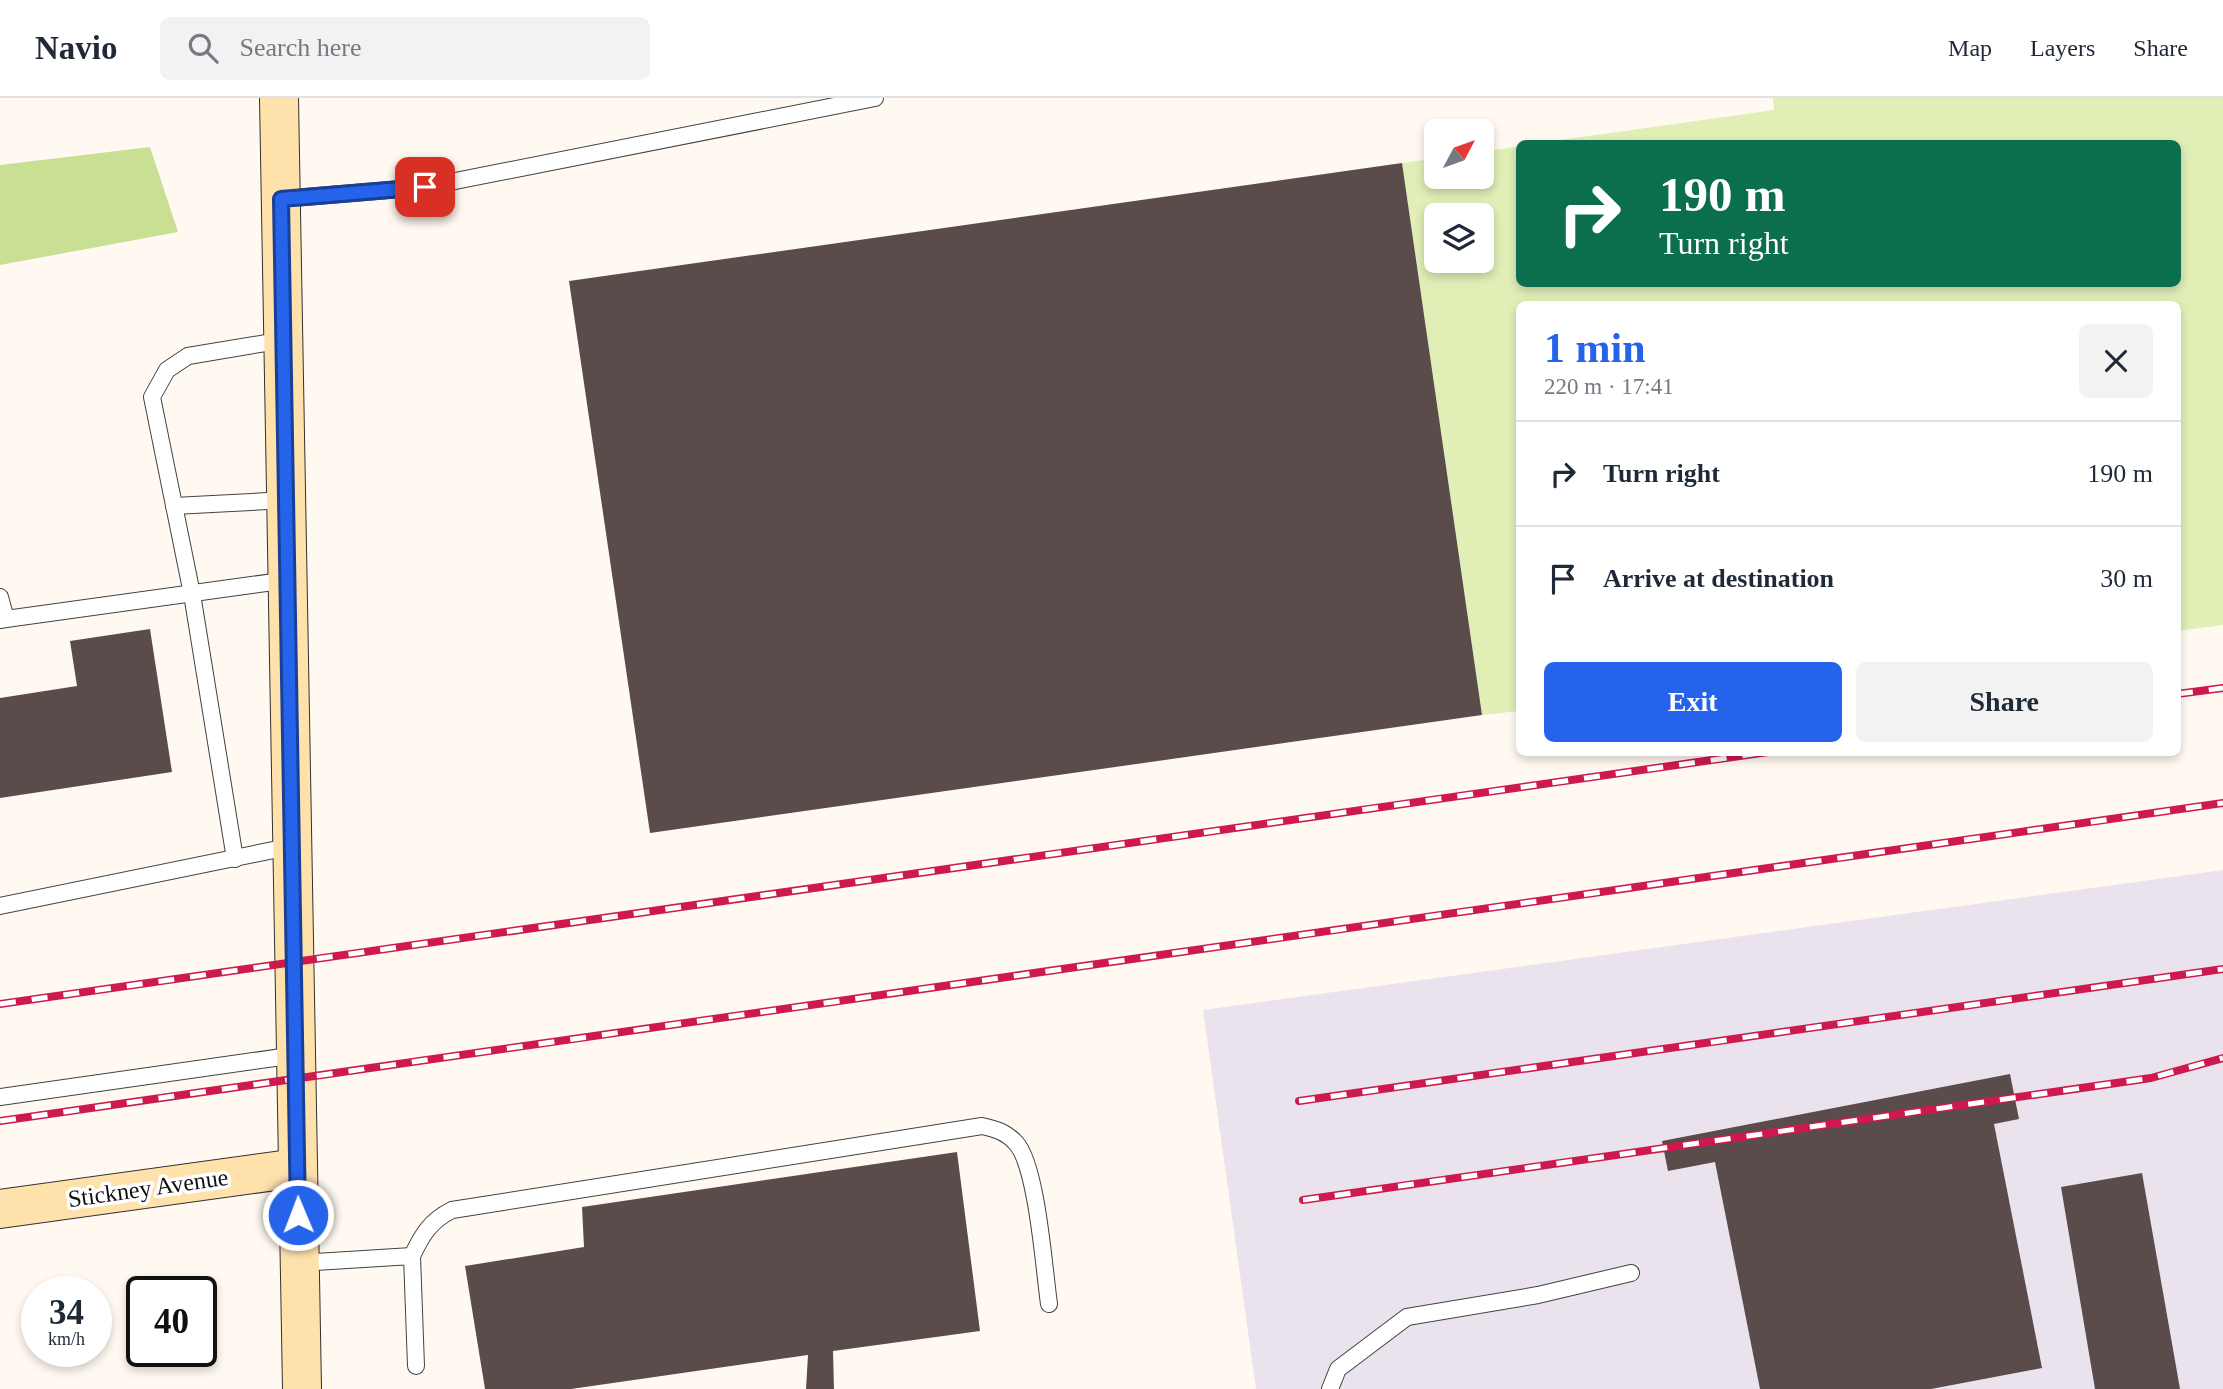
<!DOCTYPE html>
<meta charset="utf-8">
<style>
body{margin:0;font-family:"Times New Roman",serif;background:#f2f2f3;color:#1f2937;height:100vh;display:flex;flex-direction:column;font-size:26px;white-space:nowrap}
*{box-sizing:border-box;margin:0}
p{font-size:23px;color:#747a83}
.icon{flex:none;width:38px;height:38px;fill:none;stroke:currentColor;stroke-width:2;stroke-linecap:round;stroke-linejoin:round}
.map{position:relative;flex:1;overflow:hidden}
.panel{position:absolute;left:1516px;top:203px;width:665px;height:455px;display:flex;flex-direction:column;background:#fff;border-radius:10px;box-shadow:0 4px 10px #0003}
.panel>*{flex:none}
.top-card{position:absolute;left:1516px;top:42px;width:665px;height:147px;border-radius:10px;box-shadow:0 4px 10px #0003;background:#0b6e4f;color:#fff;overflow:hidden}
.needle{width:46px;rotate:49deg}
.controls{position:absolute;left:1424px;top:21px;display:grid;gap:14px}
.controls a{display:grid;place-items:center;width:70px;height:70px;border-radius:10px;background:#fff;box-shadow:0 4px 10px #0003;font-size:35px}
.speed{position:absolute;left:21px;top:1178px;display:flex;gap:14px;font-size:35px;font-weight:700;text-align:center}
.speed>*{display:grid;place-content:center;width:91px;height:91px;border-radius:50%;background:#fff;box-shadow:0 4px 10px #0003;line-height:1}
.speed small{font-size:18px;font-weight:400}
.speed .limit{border:4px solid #111;border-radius:10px;background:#fff;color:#111}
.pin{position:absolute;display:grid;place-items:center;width:60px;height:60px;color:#fff;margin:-30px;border-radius:14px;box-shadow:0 4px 10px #0006}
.me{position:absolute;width:77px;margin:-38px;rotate:359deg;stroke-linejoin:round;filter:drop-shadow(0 0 5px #0008)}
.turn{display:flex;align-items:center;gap:24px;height:147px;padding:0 28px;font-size:32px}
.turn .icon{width:91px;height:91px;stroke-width:2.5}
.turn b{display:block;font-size:49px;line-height:60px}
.round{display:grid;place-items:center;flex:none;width:74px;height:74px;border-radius:10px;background:#f2f2f3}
.head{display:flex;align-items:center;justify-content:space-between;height:119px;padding:0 28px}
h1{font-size:42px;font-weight:700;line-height:52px;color:#2563eb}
.cta{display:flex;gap:14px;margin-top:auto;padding:14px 28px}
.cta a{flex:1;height:80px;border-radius:10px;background:#2563eb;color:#fff;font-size:28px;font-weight:700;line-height:80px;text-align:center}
.cta a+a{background:#f2f2f3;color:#1f2937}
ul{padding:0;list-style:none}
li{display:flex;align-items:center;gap:21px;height:105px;padding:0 28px;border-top:2px solid #e0e1e3}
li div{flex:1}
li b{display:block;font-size:26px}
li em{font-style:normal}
header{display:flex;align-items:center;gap:42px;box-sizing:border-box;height:98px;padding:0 35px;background:#fff;border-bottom:2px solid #e0e1e3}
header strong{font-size:33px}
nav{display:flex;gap:38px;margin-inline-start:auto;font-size:24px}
.search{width:490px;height:63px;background:#f2f2f3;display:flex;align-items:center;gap:18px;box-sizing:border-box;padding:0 24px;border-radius:10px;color:#747a83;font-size:26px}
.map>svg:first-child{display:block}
</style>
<header>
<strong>Navio</strong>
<div class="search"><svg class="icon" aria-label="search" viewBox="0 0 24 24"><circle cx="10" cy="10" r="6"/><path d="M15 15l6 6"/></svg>Search here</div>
<nav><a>Map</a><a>Layers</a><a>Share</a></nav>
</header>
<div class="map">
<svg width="2223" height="1291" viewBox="0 0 2223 1291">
<rect width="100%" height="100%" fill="#fff9f1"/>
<polygon fill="#eae3ee" points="2223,772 2223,1291 1256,1291 1203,912"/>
<path fill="#e1eeb6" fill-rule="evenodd" d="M1773,0H2223V527L2177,533V206H1519V613L1482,617L1402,65L1437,60V79H1482V54L1519,48V186H2177V46L1539,45L1774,12ZM1437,117H1482V163H1437Z"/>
<polygon fill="#c9e094" points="150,49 178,134 0,167 0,67"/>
<g fill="#594c4a">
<polygon points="1402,65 1482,617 650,735 569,183"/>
<polygon points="150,531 172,674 0,700 0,600 77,588 70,543"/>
<polygon points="2010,976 2019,1021 1994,1026 2042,1270 1931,1291 1760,1291 1715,1064 1668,1073 1662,1043"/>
<polygon points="957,1054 980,1233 833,1253 834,1291 806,1291 808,1257 571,1291 485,1291 465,1168 584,1149 582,1109"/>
<polygon points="2142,1075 2180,1291 2095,1291 2061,1089"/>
</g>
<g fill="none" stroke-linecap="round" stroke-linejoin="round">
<defs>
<g id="lane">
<polyline points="281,101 425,89 875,0"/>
<polyline points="174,408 287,402"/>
<polyline points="0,499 6,521 0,522"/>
<polyline points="6,521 288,482"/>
<polyline points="235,761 192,496 152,299 167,272 188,258 284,242"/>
<polyline points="0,808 293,748"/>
<polyline points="0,999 296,957"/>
<path d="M412,1158C422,1137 430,1123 452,1112L982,1028C996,1031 1006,1034 1016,1045C1037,1068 1044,1171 1049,1206"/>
<polyline points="299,1165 412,1158 416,1268"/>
<polyline points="1330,1291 1338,1271 1407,1219 1538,1197 1631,1175"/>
</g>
<g id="secondary">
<polyline points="279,0 302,1291"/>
<polyline points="0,1111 297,1070"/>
</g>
</defs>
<use href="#lane" stroke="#424242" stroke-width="18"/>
<use href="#secondary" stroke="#313131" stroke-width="40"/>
<use href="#lane" stroke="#fff" stroke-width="16"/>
<use href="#secondary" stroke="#ffe1ac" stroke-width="38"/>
<defs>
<g id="rail">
<polyline points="2177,596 2223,590"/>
<polyline points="0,906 1768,654"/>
<polyline points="1299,1003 2223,871"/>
<polyline points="0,1023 2223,705"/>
<polyline points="1303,1102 2151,980 2223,960"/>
</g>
</defs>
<use href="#rail" stroke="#cd194e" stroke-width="8"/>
<use href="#rail" stroke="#fff" stroke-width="5" stroke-dasharray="16" stroke-linecap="butt"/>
</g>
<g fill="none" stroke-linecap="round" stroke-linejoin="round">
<defs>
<polyline id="route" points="298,1117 281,101 425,89"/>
</defs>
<use href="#route" stroke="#184099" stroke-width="18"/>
<use href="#route" stroke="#2563eb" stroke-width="12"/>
</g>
<g text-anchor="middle" stroke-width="7" stroke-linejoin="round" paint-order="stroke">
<g font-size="24" fill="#0f0f0f" stroke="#fff">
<text transform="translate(148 1090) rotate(-8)" y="8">Stickney Avenue</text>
</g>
</g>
</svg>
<div class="controls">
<a><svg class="needle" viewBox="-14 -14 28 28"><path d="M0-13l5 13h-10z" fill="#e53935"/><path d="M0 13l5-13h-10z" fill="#747a83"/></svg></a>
<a><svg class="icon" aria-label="layers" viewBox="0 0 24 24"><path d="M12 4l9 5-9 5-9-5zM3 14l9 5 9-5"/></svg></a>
</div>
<div class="speed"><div>34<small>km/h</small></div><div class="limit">40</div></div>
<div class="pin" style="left:425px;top:89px;background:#d93025"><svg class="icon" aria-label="arrive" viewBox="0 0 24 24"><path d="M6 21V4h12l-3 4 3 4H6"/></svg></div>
<svg class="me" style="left:298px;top:1117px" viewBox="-20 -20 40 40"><circle r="17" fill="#2563eb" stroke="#fff" stroke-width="3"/><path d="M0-11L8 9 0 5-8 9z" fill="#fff"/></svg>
<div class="top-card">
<div class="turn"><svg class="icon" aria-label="right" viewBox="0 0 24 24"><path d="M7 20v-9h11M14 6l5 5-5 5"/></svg><div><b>190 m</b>Turn right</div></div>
</div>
<section class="panel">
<div class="head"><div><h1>1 min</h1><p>220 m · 17:41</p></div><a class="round"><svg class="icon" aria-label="close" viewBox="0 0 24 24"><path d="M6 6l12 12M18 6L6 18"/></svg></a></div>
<ul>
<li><svg class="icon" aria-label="right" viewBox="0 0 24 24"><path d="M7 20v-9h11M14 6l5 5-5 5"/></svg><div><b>Turn right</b></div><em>190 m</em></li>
<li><svg class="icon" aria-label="arrive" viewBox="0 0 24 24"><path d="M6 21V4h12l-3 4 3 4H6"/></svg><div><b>Arrive at destination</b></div><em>30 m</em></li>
</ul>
<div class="cta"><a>Exit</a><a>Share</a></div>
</section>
</div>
